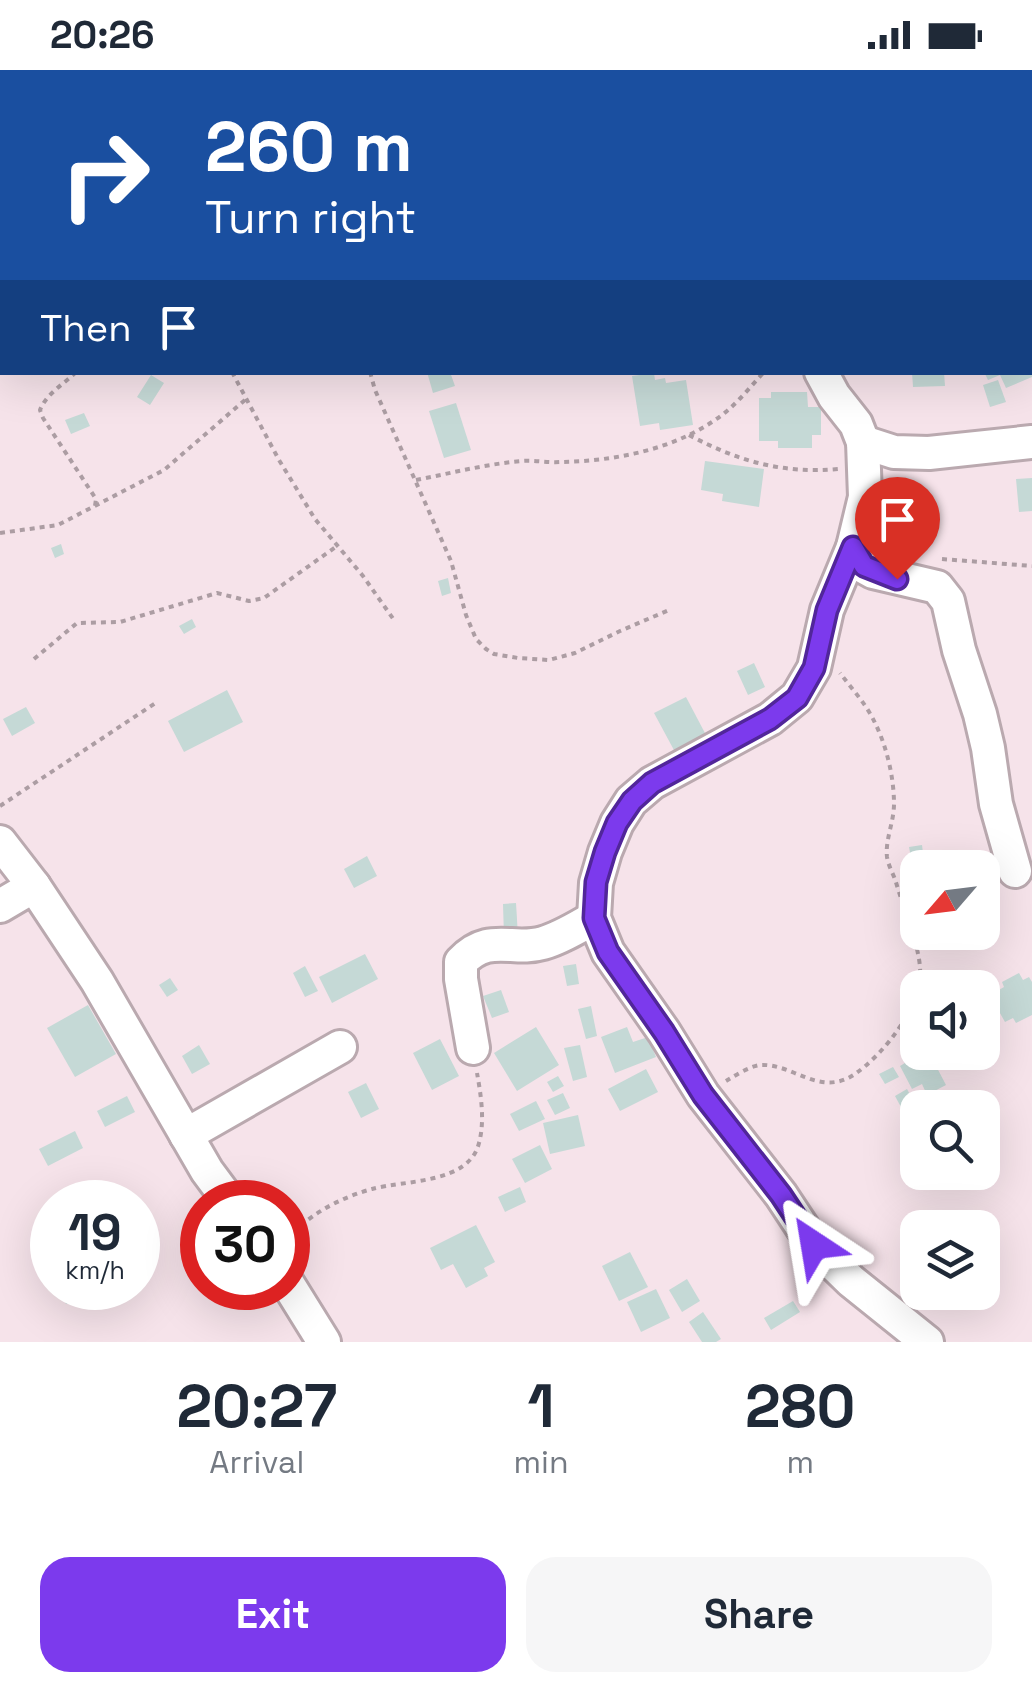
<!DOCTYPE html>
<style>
body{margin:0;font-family:"Space Grotesk",sans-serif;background:#f6f6f7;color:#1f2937;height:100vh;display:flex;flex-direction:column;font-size:38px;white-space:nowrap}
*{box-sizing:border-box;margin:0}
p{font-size:32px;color:#747a83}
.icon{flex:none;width:55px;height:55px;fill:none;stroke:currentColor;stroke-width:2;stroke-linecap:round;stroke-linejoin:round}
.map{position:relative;height:1272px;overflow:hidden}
.sheet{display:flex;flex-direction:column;background:#fff;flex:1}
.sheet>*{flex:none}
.guide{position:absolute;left:0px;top:0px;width:1032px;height:305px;box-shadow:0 10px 40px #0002;background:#1a4fa0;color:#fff;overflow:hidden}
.needle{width:65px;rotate:242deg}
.tools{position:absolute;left:900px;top:780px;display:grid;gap:20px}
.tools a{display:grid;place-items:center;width:100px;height:100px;border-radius:20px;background:#fff;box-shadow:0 10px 40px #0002;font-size:50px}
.speed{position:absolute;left:30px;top:1110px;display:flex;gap:20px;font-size:50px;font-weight:700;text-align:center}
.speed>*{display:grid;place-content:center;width:130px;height:130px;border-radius:50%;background:#fff;box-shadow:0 10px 40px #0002;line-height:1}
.speed small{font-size:25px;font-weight:400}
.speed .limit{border:15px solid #d22;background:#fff;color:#111}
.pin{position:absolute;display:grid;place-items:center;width:85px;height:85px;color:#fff;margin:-102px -42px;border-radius:50% 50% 50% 0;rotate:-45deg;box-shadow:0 0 10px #0007}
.pin .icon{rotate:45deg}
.me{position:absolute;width:110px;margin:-55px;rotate:327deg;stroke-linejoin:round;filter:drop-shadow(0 0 8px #0008)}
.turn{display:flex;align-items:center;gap:35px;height:210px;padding:0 40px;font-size:45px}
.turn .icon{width:130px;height:130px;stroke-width:2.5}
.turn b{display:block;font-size:70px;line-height:85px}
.then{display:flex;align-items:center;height:95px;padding:0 40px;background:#0003;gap:20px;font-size:38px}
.eta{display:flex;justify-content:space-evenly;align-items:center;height:170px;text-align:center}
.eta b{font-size:60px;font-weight:600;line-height:70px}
.button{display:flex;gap:20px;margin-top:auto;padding:20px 40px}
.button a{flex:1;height:115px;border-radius:30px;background:#7c3aed;color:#fff;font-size:40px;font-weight:600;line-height:115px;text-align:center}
.button a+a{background:#f6f6f7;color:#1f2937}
.status{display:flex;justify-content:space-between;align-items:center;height:70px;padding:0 50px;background:#fff;direction:ltr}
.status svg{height:28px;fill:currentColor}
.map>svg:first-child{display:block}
</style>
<div class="status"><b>20:26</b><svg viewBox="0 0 49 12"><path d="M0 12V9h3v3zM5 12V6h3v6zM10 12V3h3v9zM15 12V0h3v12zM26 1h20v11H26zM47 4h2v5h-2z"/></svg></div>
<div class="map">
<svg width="1032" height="1272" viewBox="0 0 1032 1272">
<rect width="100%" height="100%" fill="#f6e3ea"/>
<g fill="#c5d9d6">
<polygon points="427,302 450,302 455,316 433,323"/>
<polygon points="912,302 944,302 945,316 913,317"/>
<polygon points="984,302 1032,302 1032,307 1006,318 1000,305 988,310"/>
<polygon points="654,303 655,310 665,308 666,313 686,310 693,355 660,360 659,353 640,356 632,306"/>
<polygon points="151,305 164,313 150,335 137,327"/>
<polygon points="998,310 1006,332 990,337 983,315"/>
<polygon points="771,322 807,322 808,337 821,337 821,365 812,365 812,378 778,378 778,371 759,371 759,328 771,328"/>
<polygon points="456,333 471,380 444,388 429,341"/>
<polygon points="84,343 90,356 71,364 65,350"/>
<polygon points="705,391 764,399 759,437 722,431 723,424 701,420"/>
<polygon points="1032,408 1032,441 1019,442 1016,409"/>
<polygon points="61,474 64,484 55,488 51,478"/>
<polygon points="448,508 451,523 442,526 438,511"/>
<polygon points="192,549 196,557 184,564 179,556"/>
<polygon points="754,593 765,617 748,625 737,601"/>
<polygon points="227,620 243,652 184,682 168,651"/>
<polygon points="686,627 706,665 675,682 654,643"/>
<polygon points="26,637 35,653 12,666 3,649"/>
<polygon points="922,775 925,798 913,799 909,777"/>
<polygon points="367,786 377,806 354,818 344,799"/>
<polygon points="918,811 918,839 907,816"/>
<polygon points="516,833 518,866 504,867 503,834"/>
<polygon points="365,884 378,909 332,933 319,907"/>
<polygon points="576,894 579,914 567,916 563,896"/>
<polygon points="305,896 318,921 305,927 293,903"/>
<polygon points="1019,903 1023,910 1029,907 1032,912 1032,945 1016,953 1013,948 1005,952 992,929 999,925 997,921 1004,917 1002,912"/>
<polygon points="170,908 178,920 167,927 159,915"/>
<polygon points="501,920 509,942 492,948 483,926"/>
<polygon points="88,935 116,984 75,1007 47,958"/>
<polygon points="591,936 597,966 586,969 578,939"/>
<polygon points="536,957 559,995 517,1021 494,983"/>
<polygon points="627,957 633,972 648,967 656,987 615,1003 601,967"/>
<polygon points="440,969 459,1006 432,1020 413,983"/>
<polygon points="199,975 210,994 192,1004 182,986"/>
<polygon points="580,975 587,1007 573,1011 564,978"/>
<polygon points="918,975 918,982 926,982 933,995 935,994 946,1015 927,1025 922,1014 912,1019 900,996 910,990 905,981"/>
<polygon points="893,997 899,1007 885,1014 879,1004"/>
<polygon points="646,999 658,1022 620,1041 608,1019"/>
<polygon points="558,1006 564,1016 553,1022 547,1012"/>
<polygon points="366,1013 379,1039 361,1048 348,1022"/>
<polygon points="907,1019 914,1032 902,1039 895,1026"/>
<polygon points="563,1023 570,1038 555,1045 547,1030"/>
<polygon points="127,1026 135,1042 105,1057 97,1041"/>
<polygon points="536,1031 545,1049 519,1061 510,1044"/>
<polygon points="578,1045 585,1076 550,1084 543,1053"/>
<polygon points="75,1061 83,1078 48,1096 39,1079"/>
<polygon points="540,1075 552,1099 525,1113 512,1089"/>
<polygon points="520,1117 526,1132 505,1142 498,1127"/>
<polygon points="476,1155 495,1192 484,1198 488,1206 466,1218 453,1194 441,1200 430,1178"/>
<polygon points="202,1176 202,1207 193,1212 181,1186"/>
<polygon points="630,1182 648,1217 619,1231 602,1196"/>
<polygon points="687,1209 700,1231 682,1242 669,1220"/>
<polygon points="70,1218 74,1218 79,1228 66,1234 61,1221"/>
<polygon points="656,1219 670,1248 641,1262 627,1232"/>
<polygon points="793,1231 800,1242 771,1260 764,1248"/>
<polygon points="703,1242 721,1269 716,1272 702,1272 689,1252"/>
</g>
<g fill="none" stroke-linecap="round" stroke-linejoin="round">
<defs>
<g id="minor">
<polyline points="757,0 758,2"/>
<polyline points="286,2 290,0"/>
<polyline points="0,178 2,176"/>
<polyline points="821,302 834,326 856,354 863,372 865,427 853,477 827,540 814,598 797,627 770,649 652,713 631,731 617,753 605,782 596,813 594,848 608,882 664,962 703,1025 781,1125 814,1175 851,1211 927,1272"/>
<polyline points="863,372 894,382 929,383 1032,372"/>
<polyline points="853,477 864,497 873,502 937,517 948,531 959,580 980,644 988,678 996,734 1015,801"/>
<polyline points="0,772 34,816 97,911 207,1101 230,1132"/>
<polyline points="0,836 34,816"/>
<path d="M473,978L461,909V892C489,862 512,882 543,873C561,868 578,857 594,848"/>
<polyline points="186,1065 340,977"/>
<polyline points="288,1214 324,1272"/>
</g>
</defs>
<use href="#minor" stroke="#baa9af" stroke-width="38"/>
<g stroke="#ac9da3" stroke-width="4" stroke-dasharray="5 5" stroke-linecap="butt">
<polyline points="861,2 862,0"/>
<polyline points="0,95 2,100"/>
<polyline points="1030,136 1032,135"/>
<path d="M76,302C63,315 47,323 40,340L43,348L96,429L95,436"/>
<polyline points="232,302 279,390 315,449 363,506 394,550"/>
<polyline points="370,302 375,320 451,491 466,545 476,569 486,579 494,584 518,588 549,590 575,583 620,561 669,540"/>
<path d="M689,365C738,391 782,404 838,399"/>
<path d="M416,410C452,403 486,394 522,391C535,390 548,393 561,392C618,391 682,378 727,341C740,330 752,315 764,302"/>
<polyline points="0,463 58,455 164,400 245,330"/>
<polyline points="942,489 1032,496"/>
<polyline points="34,589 77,553 120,552 217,523 249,531 264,528 337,476"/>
<polyline points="0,736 157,632"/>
<path d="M726,1011C736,1005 748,997 760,995C793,993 820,1028 855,1004C885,983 923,935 920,897C919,885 915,871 912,860C906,843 900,826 895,809C892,802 888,794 887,787C885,770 894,752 894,734C894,708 887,677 875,653C867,635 852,619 840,603"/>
<path d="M288,1171C304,1146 342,1127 372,1119C405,1110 469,1114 479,1073C485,1051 481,1025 477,1003"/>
</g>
<use href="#minor" stroke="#fff" stroke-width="32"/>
</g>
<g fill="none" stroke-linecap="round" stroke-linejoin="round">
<defs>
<polyline id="route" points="814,1175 781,1125 703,1025 664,962 608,882 594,848 596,812 605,782 617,753 632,731 652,713 770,649 797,628 814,598 827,540 853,477 864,496 897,509"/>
</defs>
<use href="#route" stroke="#51269a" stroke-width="25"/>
<use href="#route" stroke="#7c3aed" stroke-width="18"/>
</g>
</svg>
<div class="tools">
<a><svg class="needle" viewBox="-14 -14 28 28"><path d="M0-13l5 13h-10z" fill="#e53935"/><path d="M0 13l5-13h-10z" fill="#747a83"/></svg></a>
<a><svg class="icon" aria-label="sound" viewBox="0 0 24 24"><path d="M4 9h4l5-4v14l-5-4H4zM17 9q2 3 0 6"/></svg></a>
<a><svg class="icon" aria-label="search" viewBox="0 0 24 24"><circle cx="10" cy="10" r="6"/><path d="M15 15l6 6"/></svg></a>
<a><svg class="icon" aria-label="layers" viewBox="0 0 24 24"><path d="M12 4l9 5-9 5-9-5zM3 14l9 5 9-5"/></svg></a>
</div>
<div class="speed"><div>19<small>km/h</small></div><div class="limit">30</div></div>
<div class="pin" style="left:897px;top:509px;background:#d93025"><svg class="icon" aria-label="arrive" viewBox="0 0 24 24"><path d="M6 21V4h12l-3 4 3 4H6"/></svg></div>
<svg class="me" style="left:814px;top:1175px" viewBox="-20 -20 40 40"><path d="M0-17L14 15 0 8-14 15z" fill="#7c3aed" stroke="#fff" stroke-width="4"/></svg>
<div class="guide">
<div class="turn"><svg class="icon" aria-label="right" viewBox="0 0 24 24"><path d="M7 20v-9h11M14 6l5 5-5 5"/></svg><div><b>260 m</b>Turn right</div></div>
<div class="then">Then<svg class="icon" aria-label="arrive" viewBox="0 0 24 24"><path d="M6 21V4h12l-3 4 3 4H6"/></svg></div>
</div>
</div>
<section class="sheet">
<div class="eta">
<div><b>20:27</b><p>Arrival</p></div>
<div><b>1</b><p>min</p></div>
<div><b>280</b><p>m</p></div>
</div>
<div class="button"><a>Exit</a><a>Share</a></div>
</section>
